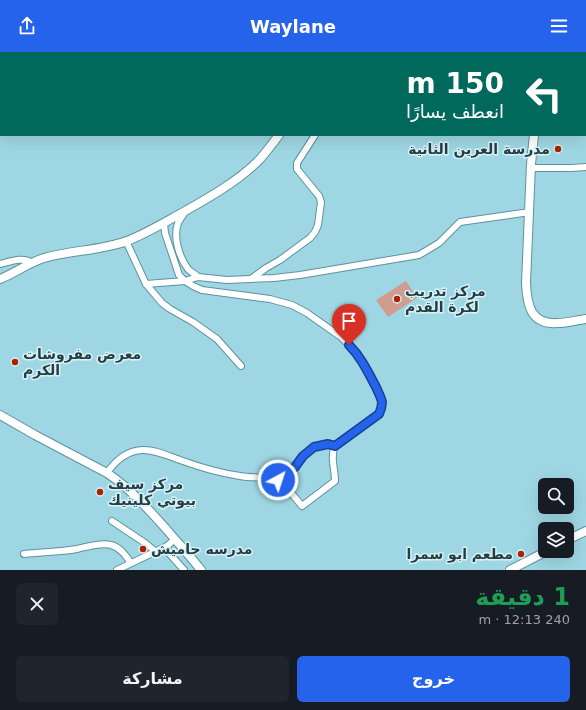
<!DOCTYPE html>
<html lang="ar">
<meta charset="utf-8">
<style>
body{margin:0;font-family:"DejaVu Sans",Cairo,sans-serif;background:#20242c;color:#f1f3f6;direction:rtl;height:100vh;display:flex;flex-direction:column;font-size:15px;white-space:nowrap}
*{box-sizing:border-box;margin:0}
p{font-size:13px;color:#9ea1a6}
.icon{flex:none;width:22px;height:22px;fill:none;stroke:currentColor;stroke-width:2;stroke-linecap:round;stroke-linejoin:round}
.map{position:relative;height:518px;overflow:hidden;direction:ltr}
.drawer{display:flex;flex-direction:column;background:#171b24;flex:1}
.drawer>*{flex:none}
.banner{position:absolute;left:0px;top:0px;width:586px;height:84px;box-shadow:0 4px 16px #0002;direction:rtl;background:#00695c;color:#fff;overflow:hidden}
.fabs{position:absolute;left:538px;top:426px;display:grid;gap:8px}
.fabs a{display:grid;place-items:center;width:36px;height:36px;border-radius:6px;background:#171b24;box-shadow:0 4px 16px #0002;font-size:20px}
.pin{position:absolute;display:grid;place-items:center;width:34px;height:34px;color:#fff;margin:-41px -17px;border-radius:50% 50% 50% 0;rotate:-45deg;box-shadow:0 0 4px #0007}
.pin .icon{rotate:45deg}
.me{position:absolute;width:44px;margin:-22px;rotate:40deg;stroke-linejoin:round;filter:drop-shadow(0 0 3px #0008)}
.turn{display:flex;align-items:center;gap:14px;height:84px;padding:0 16px;font-size:18px}
.turn .icon{width:52px;height:52px;stroke-width:2.5}
.turn b{display:block;font-size:28px;line-height:34px}
.round{display:grid;place-items:center;flex:none;width:42px;height:42px;border-radius:6px;background:#20242c}
.headline{display:flex;align-items:center;justify-content:space-between;height:68px;padding:0 16px}
h1{font-size:24px;font-weight:700;line-height:30px;color:#1e9e55}
.cta{display:flex;gap:8px;margin-top:auto;padding:8px 16px}
.cta a{flex:1;height:46px;border-radius:6px;background:#2563eb;color:#fff;font-size:16px;font-weight:700;line-height:46px;text-align:center}
.cta a+a{background:#20242c;color:#f1f3f6}
header{display:flex;justify-content:space-between;align-items:center;height:52px;padding:0 16px;background:#2563eb;color:#fff;font-size:18px;font-weight:700}
.map>svg:first-child{display:block}
</style>
<header><svg class="icon" aria-label="menu" viewBox="0 0 24 24"><path d="M4 6h16M4 12h16M4 18h16"/></svg>Waylane<svg class="icon" aria-label="share" viewBox="0 0 24 24"><path d="M12 15V3M7 8l5-5 5 5M5 13v7h14v-7"/></svg></header>
<div class="map">
<svg width="586" height="518" viewBox="0 0 586 518">
<rect width="100%" height="100%" fill="#9ed7e3"/>
<polygon fill="#d09c90" points="406,229 417,246 388,265 376,248"/>
<g fill="none" stroke-linecap="round" stroke-linejoin="round">
<defs>
<g id="minor">
<polyline points="86,1 88,0"/>
<polyline points="99,1 101,0"/>
<polyline points="371,1 372,0"/>
<polyline points="0,68 1,67"/>
<polyline points="0,78 1,77"/>
<polyline points="531,116 571,116 586,115"/>
<path d="M185,160C183,163 180,167 178,171C173,185 179,205 188,217C191,220 195,222 198,225"/>
<polyline points="126,189 146,232 162,251 170,257 193,270 217,287 241,314"/>
<path d="M0,212C9,210 24,204 32,211"/>
<polyline points="251,227 266,216 280,208 310,186 315,180 318,173 321,150 319,144 297,117 297,111 315,83"/>
<polyline points="146,232 185,229 198,225 227,228 274,226 300,223 419,203 439,191 460,170 530,160"/>
<path d="M107,421C115,409 127,399 142,398C154,397 168,404 180,408C199,415 220,421 240,424C254,427 269,423 282,430L302,454L335,429C335,416 330,407 335,393L379,362L381,356L382,350L368,319L357,301L341,285L307,261L292,253L270,247L202,238L193,234L185,229L179,223L165,181L164,171"/>
<polyline points="271,426 282,422 289,420 295,415 303,404 314,395 329,392 335,393"/>
<polyline points="112,469 145,491 155,499"/>
<polyline points="167,494 168,500 184,518"/>
<path d="M24,502C42,500 60,500 77,497C86,495 101,490 111,493C120,495 126,504 131,511"/>
<polyline points="117,518 167,494 175,487"/>
</g>
<g id="major">
<polyline points="554,0 554,1"/>
<polyline points="343,1 343,0"/>
<path d="M534,83L531,112L526,231C527,254 531,273 558,271C567,271 577,268 586,267"/>
<path d="M0,227C15,221 28,211 44,206C71,198 100,199 127,189C145,182 162,172 178,163C205,148 239,129 260,107C267,99 273,91 279,83"/>
<path d="M0,363L35,383L107,421C130,436 149,458 167,478C179,492 190,504 201,518"/>
<polyline points="567,488 586,479"/>
<polyline points="510,518 547,499"/>
</g>
</defs>
<use href="#minor" stroke="#5b929e" stroke-width="8"/>
<use href="#major" stroke="#5b929e" stroke-width="10"/>
<use href="#minor" stroke="#fff" stroke-width="6"/>
<use href="#major" stroke="#fff" stroke-width="8"/>
</g>
<g fill="none" stroke-linecap="round" stroke-linejoin="round">
<defs>
<path id="route" d="M278,428L271,426L282,422L289,420L295,415L303,404L314,395L328,392L335,394L379,362C381,358 382,355 382,350C381,345 378,340 376,335C368,320 361,305 349,293"/>
</defs>
<use href="#route" stroke="#184099" stroke-width="10"/>
<use href="#route" stroke="#2563eb" stroke-width="7"/>
</g>
<g fill="#ae2100" stroke="#d6f2f8" stroke-width="1.5">
<circle cx="558" cy="97" r="4"/>
<circle cx="397" cy="247" r="4"/>
<circle cx="15" cy="310" r="4"/>
<circle cx="100" cy="440" r="4"/>
<circle cx="143" cy="497" r="4"/>
<circle cx="521" cy="502" r="4"/>
</g>
<g text-anchor="middle" stroke-width="3" stroke-linejoin="round" paint-order="stroke">
<g font-size="14" font-weight="bold" fill="#263d42" stroke="#d6f2f8" text-anchor="start">
<text x="550" y="102" text-anchor="end">مدرسة العرين الثانية</text>
<text x="405" y="244">مركز تدريب<tspan x="405" dy="16">لكرة القدم</tspan></text>
<text x="23" y="307">معرض مفروشات<tspan x="23" dy="16">الكرم</tspan></text>
<text x="108" y="437">مركز سيف<tspan x="108" dy="16">بيوتي كلينيك</tspan></text>
<text x="151" y="502">مدرسه حاميش</text>
<text x="513" y="507" text-anchor="end">مطعم ابو سمرا</text>
</g>
</g>
</svg>
<div class="fabs">
<a><svg class="icon" aria-label="search" viewBox="0 0 24 24"><circle cx="10" cy="10" r="6"/><path d="M15 15l6 6"/></svg></a>
<a><svg class="icon" aria-label="layers" viewBox="0 0 24 24"><path d="M12 4l9 5-9 5-9-5zM3 14l9 5 9-5"/></svg></a>
</div>
<div class="pin" style="left:349px;top:293px;background:#d93025"><svg class="icon" aria-label="arrive" viewBox="0 0 24 24"><path d="M6 21V4h12l-3 4 3 4H6"/></svg></div>
<svg class="me" style="left:278px;top:428px" viewBox="-20 -20 40 40"><circle r="17" fill="#2563eb" stroke="#fff" stroke-width="3"/><path d="M0-11L8 9 0 5-8 9z" fill="#fff"/></svg>
<div class="banner">
<div class="turn"><svg class="icon" aria-label="left" viewBox="0 0 24 24"><path d="M17 20v-9H6M10 6l-5 5 5 5"/></svg><div><b>150 m</b>انعطف يسارًا</div></div>
</div>
</div>
<section class="drawer">
<div class="headline"><div><h1>1 دقيقة</h1><p>240 m · 12:13</p></div><a class="round"><svg class="icon" aria-label="close" viewBox="0 0 24 24"><path d="M6 6l12 12M18 6L6 18"/></svg></a></div>
<div class="cta"><a>خروج</a><a>مشاركة</a></div>
</section>
